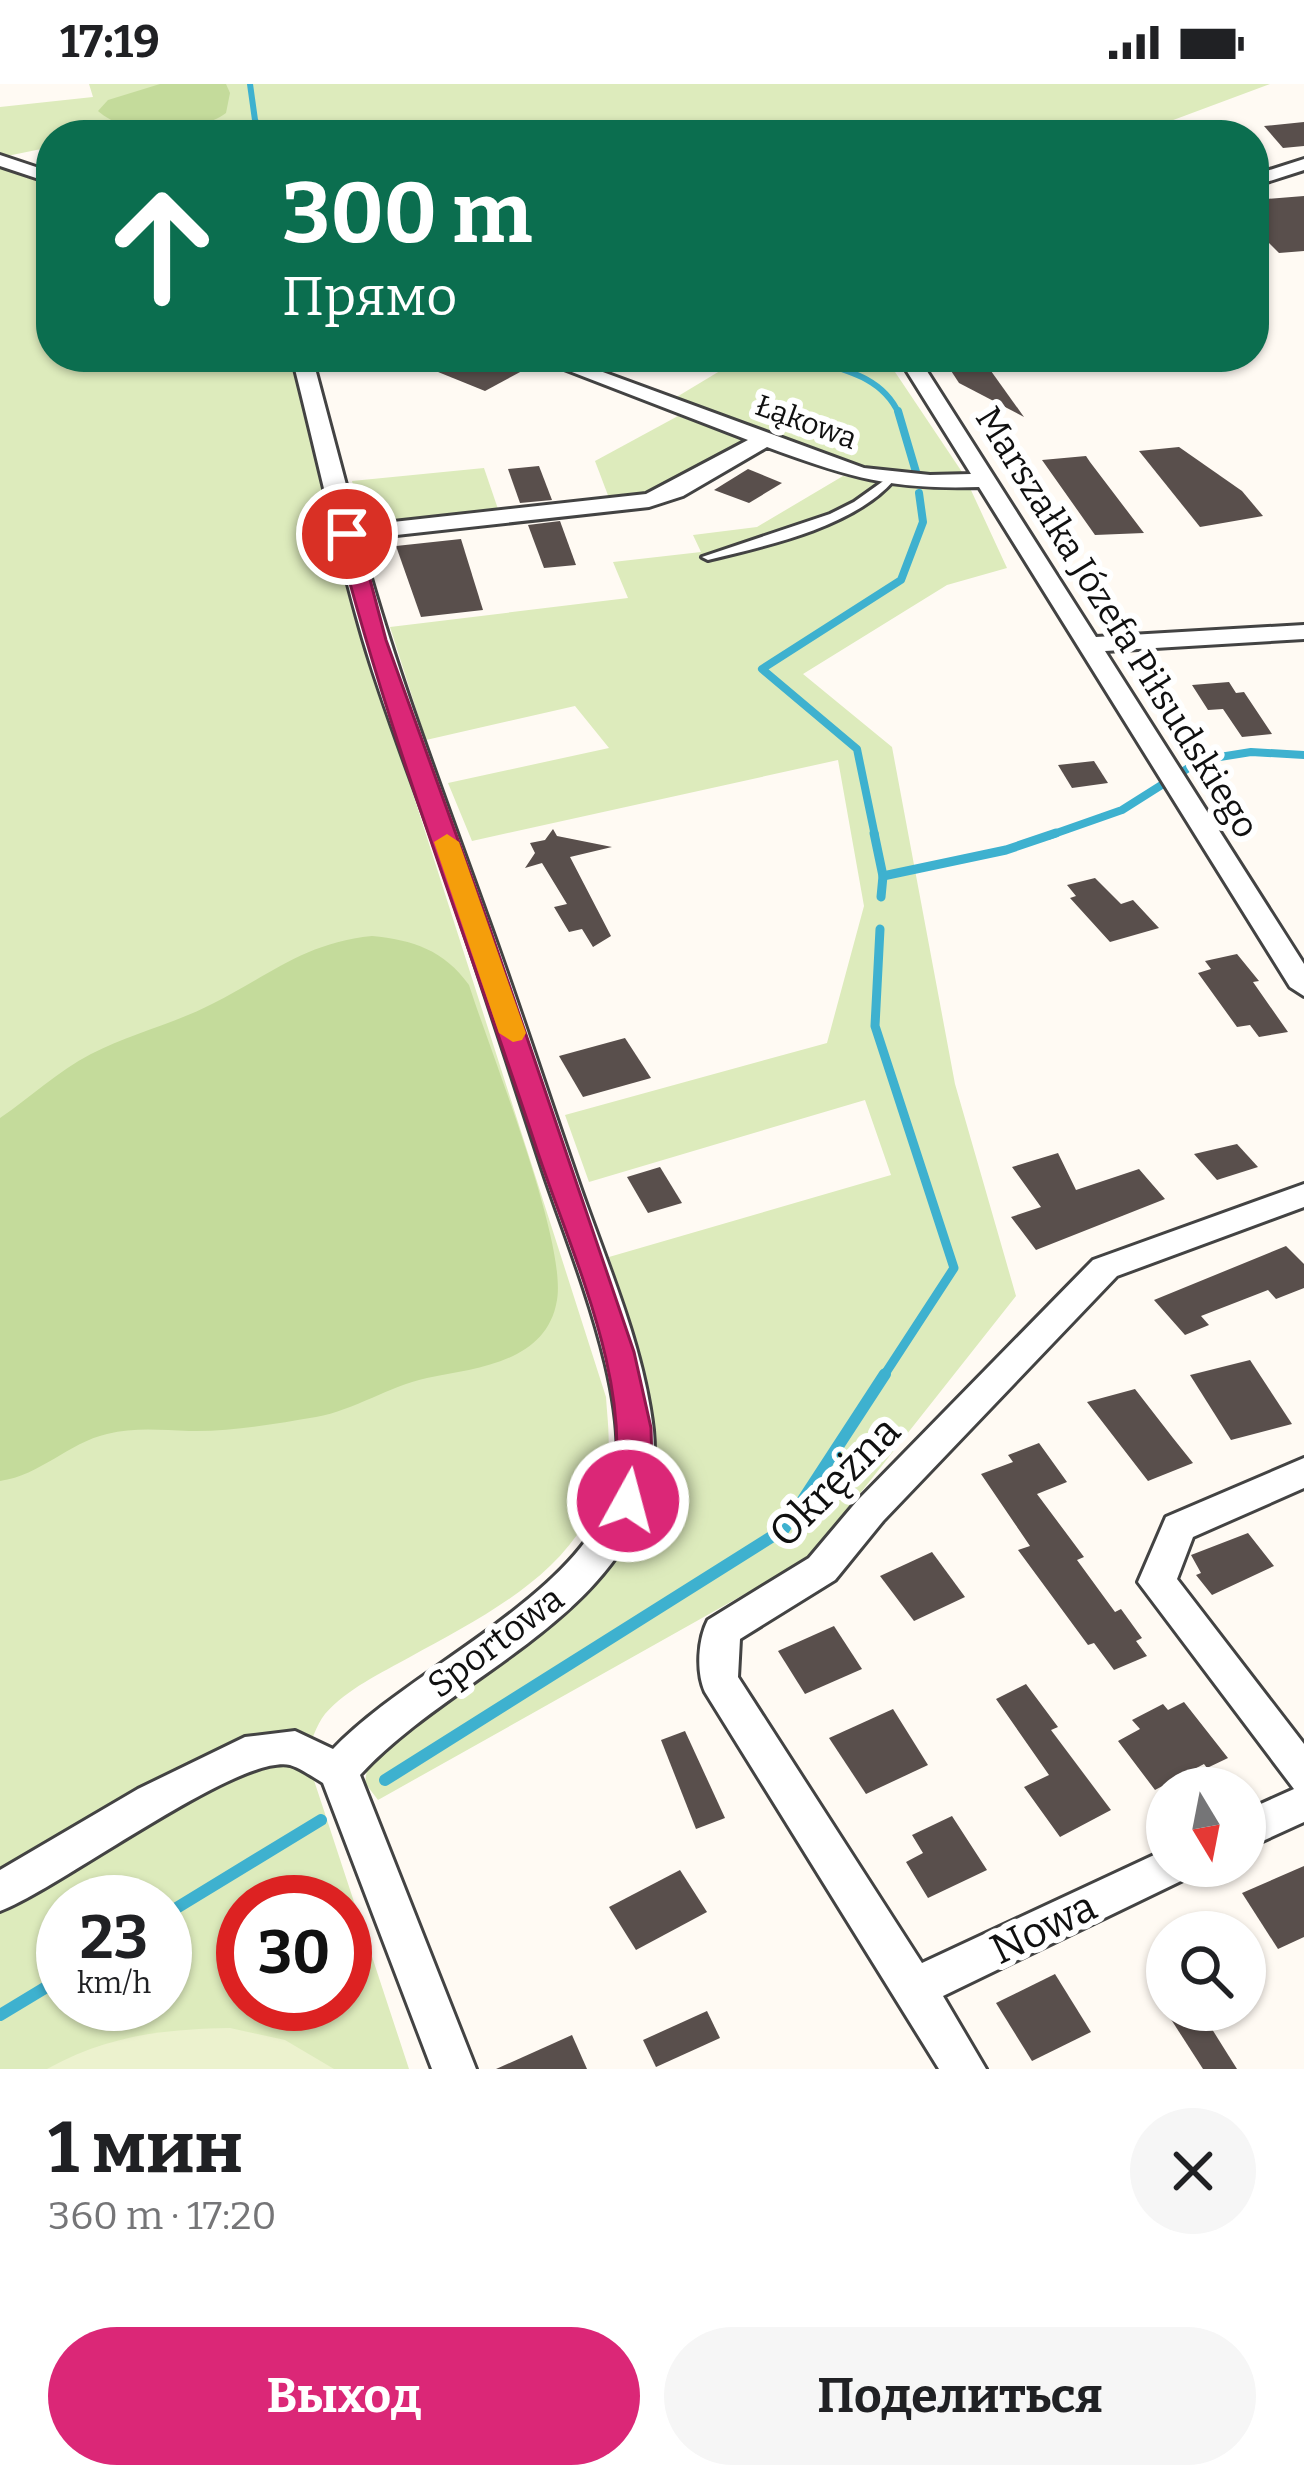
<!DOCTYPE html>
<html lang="ru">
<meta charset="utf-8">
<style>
body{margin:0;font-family:Bitter,serif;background:#f6f6f6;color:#202124;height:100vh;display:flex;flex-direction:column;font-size:45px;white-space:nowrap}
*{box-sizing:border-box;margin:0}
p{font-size:39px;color:#757577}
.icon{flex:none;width:66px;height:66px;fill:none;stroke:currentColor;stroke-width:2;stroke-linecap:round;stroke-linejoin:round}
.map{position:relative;height:1985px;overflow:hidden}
.side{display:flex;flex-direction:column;background:#fff;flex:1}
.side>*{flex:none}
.top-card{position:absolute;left:36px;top:36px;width:1233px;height:252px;border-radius:48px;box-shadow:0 3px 9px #0004;background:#0b6e4f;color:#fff;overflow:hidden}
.needle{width:78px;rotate:170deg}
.buttons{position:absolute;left:1146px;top:1683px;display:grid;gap:24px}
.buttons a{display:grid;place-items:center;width:120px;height:120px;border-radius:50%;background:#fff;box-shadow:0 3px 9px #0004;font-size:60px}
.speed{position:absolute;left:36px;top:1791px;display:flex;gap:24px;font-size:60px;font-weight:700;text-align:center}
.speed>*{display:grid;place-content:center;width:156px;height:156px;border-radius:50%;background:#fff;box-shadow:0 3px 9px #0004;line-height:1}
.speed small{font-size:30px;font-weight:400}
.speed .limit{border:18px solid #d22;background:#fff;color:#111}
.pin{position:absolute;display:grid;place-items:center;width:102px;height:102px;color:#fff;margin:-51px;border:6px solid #fff;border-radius:50%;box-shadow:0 3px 12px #0007}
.me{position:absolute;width:132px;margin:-66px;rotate:7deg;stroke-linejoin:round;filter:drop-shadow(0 0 9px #0008)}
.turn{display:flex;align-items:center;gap:42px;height:252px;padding:0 48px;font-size:54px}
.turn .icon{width:156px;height:156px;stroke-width:2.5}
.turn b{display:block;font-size:84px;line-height:102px}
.round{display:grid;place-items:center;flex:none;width:126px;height:126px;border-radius:63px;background:#f6f6f6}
.headline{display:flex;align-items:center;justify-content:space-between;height:204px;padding:0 48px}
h1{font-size:72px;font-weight:700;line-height:90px}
.cta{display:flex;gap:24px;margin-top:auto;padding:24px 48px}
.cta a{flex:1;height:138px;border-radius:72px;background:#db2777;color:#fff;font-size:48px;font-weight:700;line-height:138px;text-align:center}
.cta a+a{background:#f6f6f6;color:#202124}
.status{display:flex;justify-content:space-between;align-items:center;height:84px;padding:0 60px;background:#fff;direction:ltr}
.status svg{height:33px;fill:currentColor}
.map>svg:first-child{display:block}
</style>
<div class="status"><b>17:19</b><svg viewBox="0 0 49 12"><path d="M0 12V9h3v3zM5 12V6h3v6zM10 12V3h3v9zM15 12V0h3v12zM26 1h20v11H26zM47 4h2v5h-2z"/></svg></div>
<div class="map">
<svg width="1304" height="1985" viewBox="0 0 1304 1985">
<rect width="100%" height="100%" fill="#fffaf3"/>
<g fill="#ddebbc" fill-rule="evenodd">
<path d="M89,0H1270L1133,51H153C123,42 84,51 51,51V63L7,72L0,68V23L93,13Z"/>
<path d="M0,83L51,101V273H292L359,541L606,1313C607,1331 610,1351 608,1369C596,1478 495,1526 410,1573C381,1589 347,1605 325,1630C316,1641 311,1659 306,1672L409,1985H0ZM63,1818H165V1920H63ZM243,1818H345V1920H243Z"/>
<polygon points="743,273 885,273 962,388 911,390 862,383 675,314"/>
<polygon points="678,332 747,356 659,405 609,414 595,377"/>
<polygon points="484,384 498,425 363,439 352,397"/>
<polygon points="843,392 906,403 970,404 1007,484 947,501 803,590 892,663 955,1000 1016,1212 809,1474 378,1716 365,1699 368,1678 561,1533 604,1486 634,1441 652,1395 655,1341 642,1276 609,1173 891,1091 865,1016 589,1098 565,1031 827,959 864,822 838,676 472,757 448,699 609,664 575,622 426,656 390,543 628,514 613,478 701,468 693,451 757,443"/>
</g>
<g fill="#c4db9b">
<path d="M160,0H226L230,9L226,29C196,51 126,53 98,27L108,16Z"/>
<path d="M372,852C413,856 444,866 469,901C490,967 567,1157 557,1216C547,1278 478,1284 427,1294C389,1302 355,1326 316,1333C274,1340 231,1348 189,1347C161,1346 135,1343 107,1350C68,1359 41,1391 0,1397V1034C31,1013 58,987 91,970C130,950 173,940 212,920C270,891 304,859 372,852Z"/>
</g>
<path fill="#ecf2ce" d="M230,1944L285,1956L334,1985H47C106,1952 163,1945 230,1944Z"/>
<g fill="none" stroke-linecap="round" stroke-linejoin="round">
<g stroke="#3eb1cf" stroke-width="6">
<polyline points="250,0 255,36 263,51"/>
<path d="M803,273C840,285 882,291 899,330"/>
</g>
<g stroke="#3eb1cf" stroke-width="8">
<polyline points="898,327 916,388"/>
<polyline points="875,752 857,665 762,585 901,496 923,438 919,409"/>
<polyline points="1048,752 1122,726 1201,676 1251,668 1304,671"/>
</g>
<g stroke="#3eb1cf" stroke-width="9">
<polyline points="874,749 883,792 881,813"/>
<polyline points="883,792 1006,766 1056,749"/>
<polyline points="880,845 875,942 954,1184 883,1293"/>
</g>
<g stroke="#3eb1cf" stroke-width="12">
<polyline points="385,1696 784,1445 885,1290"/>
<polyline points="165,1831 321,1736"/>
<polyline points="0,1931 63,1893"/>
</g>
</g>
<g fill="#594f4c">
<polygon points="1304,38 1304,62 1283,64 1264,42"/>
<polygon points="1304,112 1304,167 1279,169 1254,144 1254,116"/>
<polygon points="401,273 529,273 537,279 485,307"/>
<polygon points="942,273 981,273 1024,333 959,299"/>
<polygon points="1179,363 1242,407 1263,432 1200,443 1139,367"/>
<polygon points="1086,372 1090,378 1144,449 1095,451 1042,376"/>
<polygon points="539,382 552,416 520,419 508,385"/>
<polygon points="748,385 782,399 749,419 714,406"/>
<polygon points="560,437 576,481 544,484 528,441"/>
<polygon points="461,455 483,526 421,533 396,462"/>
<polygon points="1229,598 1236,609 1244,608 1272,650 1242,653 1223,625 1208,626 1192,601"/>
<polygon points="1094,677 1108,699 1072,704 1058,681"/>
<polygon points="553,745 557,752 612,763 570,773 611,852 593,863 582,845 569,848 554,823 567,820 542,779 525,784 535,769 530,759 545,756"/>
<polygon points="1095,794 1121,820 1133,816 1159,844 1110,858 1070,814 1076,812 1067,801"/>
<polygon points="1237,870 1259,897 1253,898 1288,948 1259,953 1250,941 1237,943 1198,889 1211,885 1205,877"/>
<polygon points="625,954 651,994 583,1013 559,972"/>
<polygon points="1237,1060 1258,1083 1217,1096 1194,1070"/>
<polygon points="1058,1069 1076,1106 1139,1085 1165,1115 1036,1166 1011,1133 1041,1123 1012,1083"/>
<polygon points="660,1083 682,1119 648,1129 627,1093"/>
<polygon points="1286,1162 1304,1180 1304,1204 1276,1215 1268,1206 1201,1232 1209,1241 1185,1251 1154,1216"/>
<polygon points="1250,1276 1292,1340 1231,1356 1190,1291"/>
<polygon points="1135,1305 1173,1354 1193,1379 1148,1397 1087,1318"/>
<polygon points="1039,1359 1067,1398 1037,1410 1084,1473 1077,1476 1115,1528 1121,1525 1142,1554 1136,1557 1147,1572 1114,1586 1094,1559 1088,1561 1018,1466 1030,1462 981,1390 1013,1378 1008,1371"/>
<polygon points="1248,1449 1274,1482 1212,1511 1196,1491 1201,1489 1191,1471"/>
<polygon points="932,1468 965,1513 914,1537 880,1492"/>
<polygon points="834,1542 862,1585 805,1610 778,1567"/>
<polygon points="1026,1600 1058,1643 1051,1646 1111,1726 1060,1753 1024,1703 1049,1691 996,1615"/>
<polygon points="1184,1618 1228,1674 1207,1684 1204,1680 1155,1706 1118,1657 1140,1645 1132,1636 1163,1620 1168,1626"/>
<polygon points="893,1625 928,1681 866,1710 829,1654"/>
<polygon points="685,1647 725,1734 696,1745 661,1656"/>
<polygon points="952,1732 987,1786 928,1814 906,1778 923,1769 912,1751"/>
<polygon points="1304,1782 1304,1853 1278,1865 1242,1809"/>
<polygon points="680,1786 707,1828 636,1866 609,1823"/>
<polygon points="1055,1890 1091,1948 1032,1977 996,1919"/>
<polygon points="1165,1926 1200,1926 1237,1985 1203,1985"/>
<polygon points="707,1927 720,1954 656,1983 643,1956"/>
<polygon points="572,1951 587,1985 496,1985"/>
</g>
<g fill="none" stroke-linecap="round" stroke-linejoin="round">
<defs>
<path id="lane" d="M889,393L894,396C854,443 766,462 708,476L702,473L830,430L854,418Z"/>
<g id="street">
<polygon points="0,71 51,88 51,99 0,82"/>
<polygon points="1304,75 1304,86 1254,102 1254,91"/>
<path d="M292,273H312L357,442L646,410L748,356L533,273H562L864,384L930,391L971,390L898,273H918L1096,553L1304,541V555L1105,567L1304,880V912L1290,903L979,403C891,406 848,393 767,363L683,412L649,423L360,455C395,585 443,709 488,835C518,918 545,1001 574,1085C602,1169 643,1257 653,1346C655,1369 654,1396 646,1418C598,1545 447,1597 360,1691L476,1985H432L323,1699C313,1693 300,1684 290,1681C237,1670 61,1804 0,1827V1786L138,1705L245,1653L295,1647L333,1665C409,1585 576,1514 611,1411C639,1329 570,1169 543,1087C509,984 476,880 440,777C415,703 385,630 363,555C336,462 316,367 292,273Z"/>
<path d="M1304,1100V1123L1117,1192L883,1437L835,1496L740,1555L738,1593L922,1879L1167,1765V1782H1191L1185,1795L943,1912L986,1985H939L705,1608C696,1588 698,1555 708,1536L809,1474L857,1417L1093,1176Z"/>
<polygon points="1304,1374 1304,1404 1193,1453 1177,1495 1304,1660 1304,1738 1245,1765 1245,1727 1294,1705 1138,1498 1166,1433"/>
</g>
</defs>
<use href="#lane" stroke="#434343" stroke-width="6"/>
<use href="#street" stroke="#434343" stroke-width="6"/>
<use href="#lane" fill="#fff" fill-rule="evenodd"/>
<use href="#street" fill="#fff" fill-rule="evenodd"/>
</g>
<path fill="#db2777" stroke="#8e194d" stroke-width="3" d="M347,444L358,450L386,556L488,839L634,1268L651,1344L652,1381L639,1426L628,1430L616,1426L611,1417C637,1306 572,1172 537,1066C470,861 390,659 337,450Z"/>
<polygon fill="#f59e0b" points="447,750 459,758 526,949 522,956 513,958 499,949 434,758"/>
<g text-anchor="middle" stroke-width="12" stroke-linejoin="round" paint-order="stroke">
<g font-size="30" fill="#101010" stroke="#fff">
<text transform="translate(806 338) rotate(20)" y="10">Łąkowa</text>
</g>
<g font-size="36" fill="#101010" stroke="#fff">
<text transform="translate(1118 538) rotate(58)" y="13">Marszałka Józefa Piłsudskiego</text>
<text transform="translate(495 1557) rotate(-37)" y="13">Sportowa</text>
</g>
<g font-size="42" fill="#101010" stroke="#fff">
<text transform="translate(834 1397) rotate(-45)" y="15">Okrężna</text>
<text transform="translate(1043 1843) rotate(-26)" y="15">Nowa</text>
</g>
</g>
</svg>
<div class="buttons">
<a><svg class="needle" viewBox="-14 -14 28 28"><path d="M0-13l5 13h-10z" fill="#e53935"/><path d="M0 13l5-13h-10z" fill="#757577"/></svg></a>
<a><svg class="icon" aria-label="search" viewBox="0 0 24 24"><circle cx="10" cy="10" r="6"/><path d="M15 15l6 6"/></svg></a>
</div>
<div class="speed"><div>23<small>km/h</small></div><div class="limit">30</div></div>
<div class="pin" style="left:347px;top:450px;background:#d93025"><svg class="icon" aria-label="arrive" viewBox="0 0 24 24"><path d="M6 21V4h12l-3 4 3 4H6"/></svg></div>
<svg class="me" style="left:628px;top:1417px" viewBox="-20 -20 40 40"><circle r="17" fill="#db2777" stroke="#fff" stroke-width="3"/><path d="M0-11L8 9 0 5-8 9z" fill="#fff"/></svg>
<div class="top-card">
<div class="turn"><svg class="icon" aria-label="ahead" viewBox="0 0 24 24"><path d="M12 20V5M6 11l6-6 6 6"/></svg><div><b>300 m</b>Прямо</div></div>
</div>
</div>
<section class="side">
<div class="headline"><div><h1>1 мин</h1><p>360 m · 17:20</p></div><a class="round"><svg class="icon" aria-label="close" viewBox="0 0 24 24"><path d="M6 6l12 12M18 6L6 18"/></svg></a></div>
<div class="cta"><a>Выход</a><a>Поделиться</a></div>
</section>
